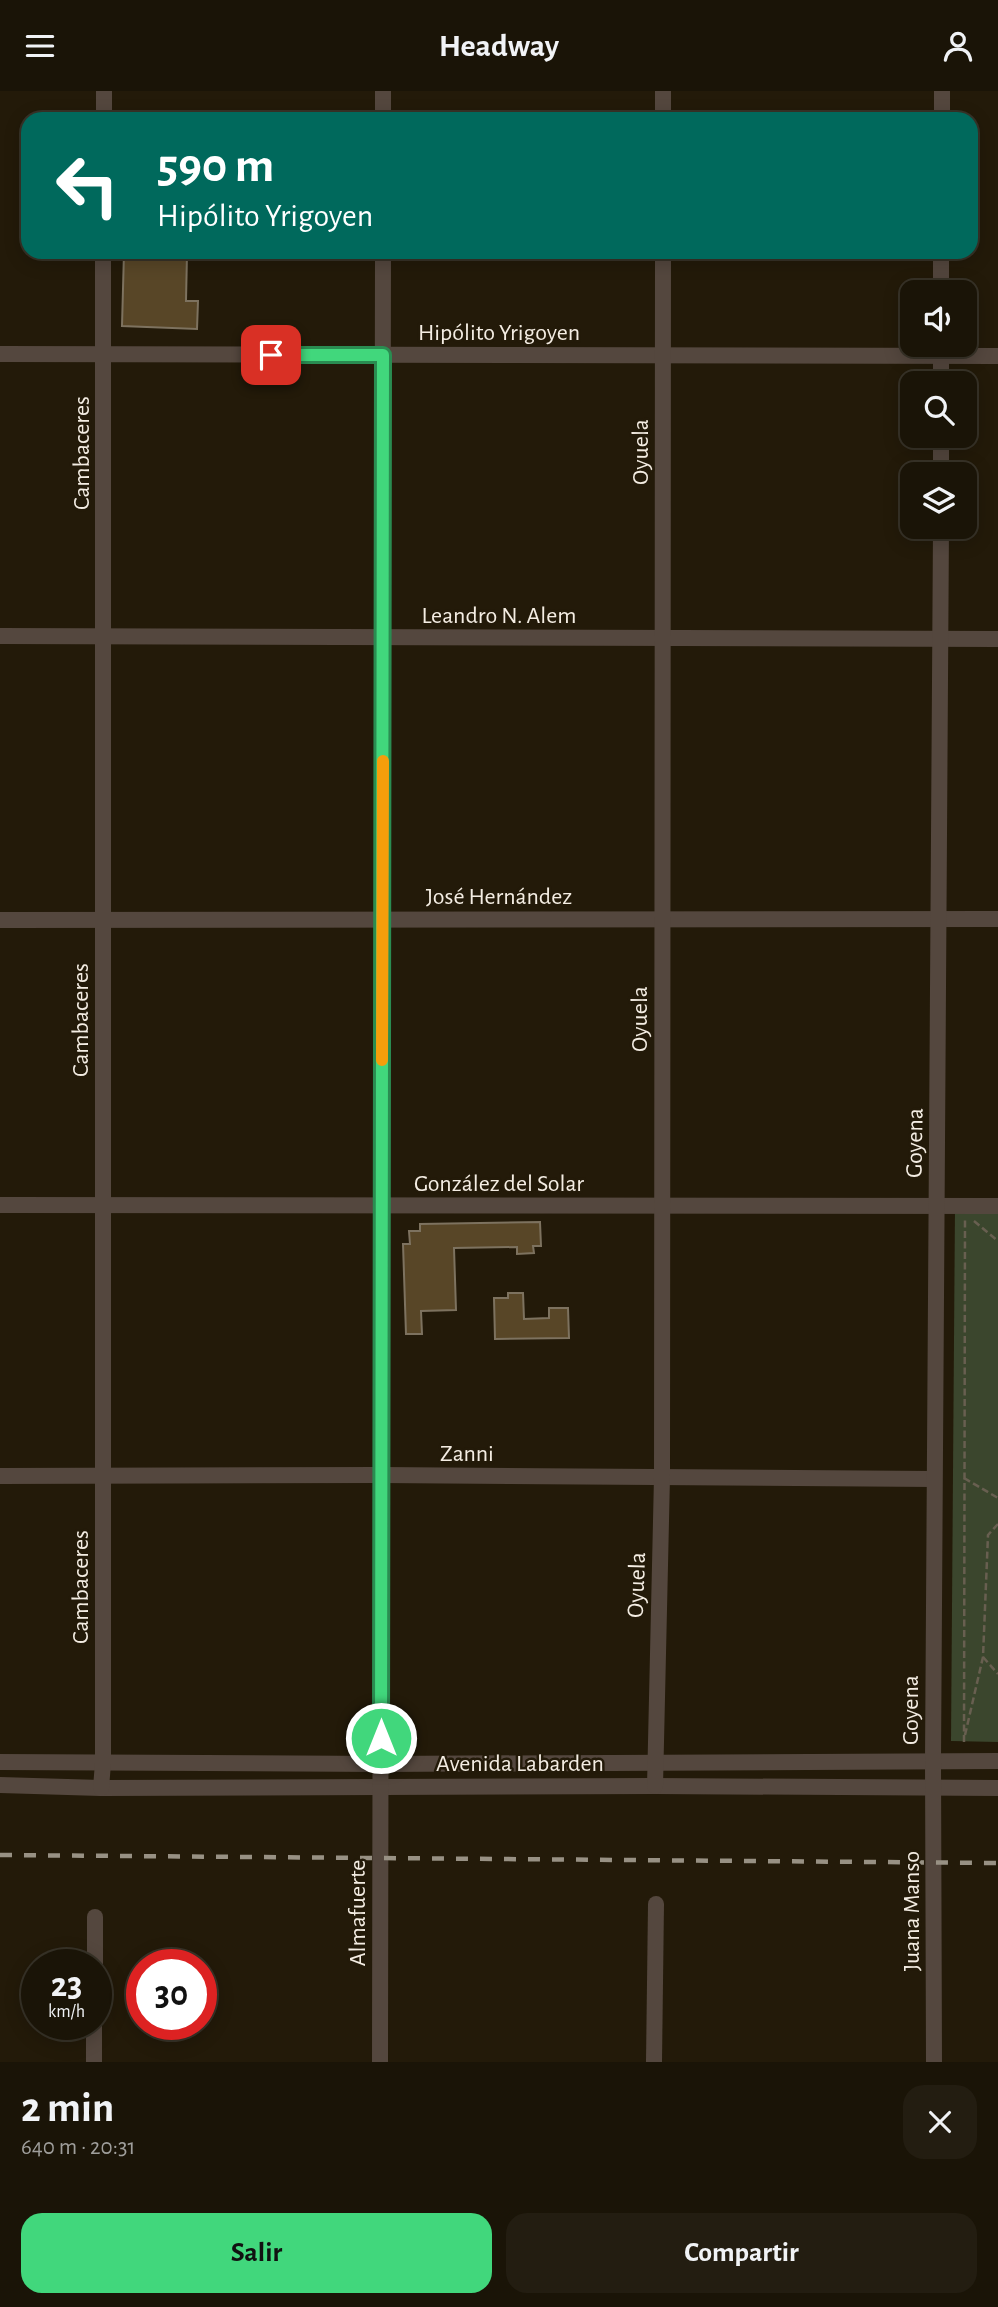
<!DOCTYPE html>
<html lang="es">
<meta charset="utf-8">
<style>
body{margin:0;font-family:"Alegreya Sans",sans-serif;background:#231d11;color:#f1f3f6;height:100vh;display:flex;flex-direction:column;font-size:26px;white-space:nowrap}
*{box-sizing:border-box;margin:0}
p{font-size:23px;color:#9f9e9b}
.icon{flex:none;width:38px;height:38px;fill:none;stroke:currentColor;stroke-width:2;stroke-linecap:round;stroke-linejoin:round}
.map{position:relative;height:1971px;overflow:hidden}
.drawer{display:flex;flex-direction:column;background:#1a1407;flex:1}
.drawer>*{flex:none}
.hud{position:absolute;left:21px;top:21px;width:957px;height:147px;border-radius:21px;box-shadow:0 4px 18px #0003,0 0 0 2px #383328;background:#00695c;color:#fff;overflow:hidden}
.controls{position:absolute;left:900px;top:189px;display:grid;gap:14px}
.controls a{display:grid;place-items:center;width:77px;height:77px;border-radius:14px;background:#1a1407;box-shadow:0 4px 18px #0003,0 0 0 2px #383328;font-size:35px}
.speed{position:absolute;left:21px;top:1858px;display:flex;gap:14px;font-size:35px;font-weight:700;text-align:center}
.speed>*{display:grid;place-content:center;width:91px;height:91px;border-radius:50%;background:#1a1407;box-shadow:0 4px 18px #0003,0 0 0 2px #383328;line-height:1}
.speed small{font-size:18px;font-weight:400}
.speed .limit{border:10px solid #d22;background:#fff;color:#111}
.pin{position:absolute;display:grid;place-items:center;width:60px;height:60px;color:#fff;margin:-30px;border-radius:14px;box-shadow:0 4px 10px #0006}
.me{position:absolute;width:77px;margin:-38px;rotate:0deg;stroke-linejoin:round;filter:drop-shadow(0 0 5px #0008)}
.turn{display:flex;align-items:center;gap:24px;height:147px;padding:0 21px;font-size:32px}
.turn .icon{width:91px;height:91px;stroke-width:2.5}
.turn b{display:block;font-size:49px;line-height:60px}
.round{display:grid;place-items:center;flex:none;width:74px;height:74px;border-radius:21px;background:#231d11}
.head{display:flex;align-items:center;justify-content:space-between;height:119px;padding:0 21px}
h1{font-size:42px;font-weight:600;line-height:52px}
.cta{display:flex;gap:14px;margin-top:auto;padding:14px 21px}
.cta a{flex:1;height:80px;border-radius:21px;background:#41d77c;color:#111;font-size:28px;font-weight:600;line-height:80px;text-align:center}
.cta a+a{background:#231d11;color:#f1f3f6}
header{display:flex;justify-content:space-between;align-items:center;height:91px;padding:0 21px;background:#1a1407;font-size:32px;font-weight:600}
.map>svg:first-child{display:block}
</style>
<header><svg class="icon" aria-label="menu" viewBox="0 0 24 24"><path d="M4 6h16M4 12h16M4 18h16"/></svg>Headway<svg class="icon" aria-label="person" viewBox="0 0 24 24"><circle cx="12" cy="8" r="4"/><path d="M4 21q1-7 8-7t8 7"/></svg></header>
<div class="map">
<svg width="998" height="1971" viewBox="0 0 998 1971">
<rect width="100%" height="100%" fill="#231a09"/>
<polygon fill="#3b462d" points="955,1115 998,1116 998,1651 951,1650"/>
<g fill="#584627" stroke="#7d725f" stroke-width="2">
<polygon points="124,161 187,163 186,210 198,210 197,238 122,235"/>
<polygon points="540,1131 541,1155 533,1155 534,1162 517,1163 517,1156 454,1157 456,1219 421,1220 422,1243 406,1243 403,1153 410,1153 409,1140 420,1140 420,1133"/>
<polygon points="508,1202 523,1202 524,1228 549,1227 549,1217 568,1217 569,1247 495,1248 494,1207 508,1207"/>
</g>
<g fill="none" stroke-linecap="round" stroke-linejoin="round">
<g stroke="#685f50" stroke-width="2.5" stroke-dasharray="7 3.5" stroke-linecap="butt">
<polyline points="974,1130 998,1150"/>
<polyline points="964,1387 998,1407"/>
<polyline points="983,1566 998,1583"/>
<polyline points="965,1644 983,1566 988,1444 998,1433"/>
<polyline points="964,1651 965,1129"/>
</g>
<g stroke="#54473e" stroke-width="16">
<polyline points="104,28 104,0"/>
<polyline points="383,28 383,0"/>
<polyline points="663,28 663,0"/>
<polyline points="942,28 942,0"/>
<polyline points="941,201 941,161"/>
<polyline points="0,263 998,265"/>
<polyline points="941,292 941,256"/>
<polyline points="941,383 941,345"/>
<polyline points="0,545 998,548"/>
<polyline points="0,829 998,828"/>
<polyline points="0,1114 998,1115"/>
<polyline points="0,1385 381,1384 934,1388"/>
<polyline points="0,1671 381,1673 998,1670"/>
<polyline points="0,1694 101,1697 655,1695 998,1697"/>
<polyline points="655,1695 662,1386 663,161"/>
<polyline points="101,1697 103,1672 103,161"/>
<polyline points="95,1874 95,1826"/>
<polyline points="94,1971 94,1934"/>
<polyline points="380,1971 383,161"/>
<polyline points="654,1971 656,1813"/>
<polyline points="934,1971 933,1669 941,436"/>
</g>
<polyline stroke="#989184" stroke-width="4.5" stroke-dasharray="12 12" stroke-linecap="butt" points="0,1764 998,1772"/>
</g>
<g fill="none" stroke-linecap="round" stroke-linejoin="round">
<defs>
<polyline id="route" points="271,264 383,264 381,1647"/>
</defs>
<use href="#route" stroke="#2a8c51" stroke-width="18"/>
<use href="#route" stroke="#41d77c" stroke-width="12"/>
<polyline stroke="#f59e0b" stroke-width="12" points="382,969 383,670"/>
</g>
<g text-anchor="middle" stroke-width="5" stroke-linejoin="round" paint-order="stroke">
<g font-size="24" fill="#f4ede3" stroke="#231a09">
<text x="499" y="249">Hipólito Yrigoyen</text>
<text transform="translate(640 361) rotate(-90)" y="8">Oyuela</text>
<text transform="translate(81 362) rotate(-90)" y="8">Cambaceres</text>
<text x="499" y="532">Leandro N. Alem</text>
<text x="499" y="813">José Hernández</text>
<text transform="translate(639 928) rotate(-90)" y="8">Oyuela</text>
<text transform="translate(80 929) rotate(-90)" y="8">Cambaceres</text>
<text transform="translate(914 1052) rotate(-89)" y="8">Goyena</text>
<text x="499" y="1100">González del Solar</text>
<text x="467" y="1370">Zanni</text>
<text transform="translate(636 1494) rotate(-88)" y="8">Oyuela</text>
<text transform="translate(80 1496) rotate(-90)" y="8">Cambaceres</text>
<text transform="translate(910 1619) rotate(-90)" y="8">Goyena</text>
<text x="520" y="1680">Avenida Labarden</text>
<text transform="translate(911 1820) rotate(-90)" y="8">Juana Manso</text>
<text transform="translate(357 1822) rotate(-90)" y="8">Almafuerte</text>
</g>
</g>
</svg>
<div class="controls">
<a><svg class="icon" aria-label="sound" viewBox="0 0 24 24"><path d="M4 9h4l5-4v14l-5-4H4zM17 9q2 3 0 6"/></svg></a>
<a><svg class="icon" aria-label="search" viewBox="0 0 24 24"><circle cx="10" cy="10" r="6"/><path d="M15 15l6 6"/></svg></a>
<a><svg class="icon" aria-label="layers" viewBox="0 0 24 24"><path d="M12 4l9 5-9 5-9-5zM3 14l9 5 9-5"/></svg></a>
</div>
<div class="speed"><div>23<small>km/h</small></div><div class="limit">30</div></div>
<div class="pin" style="left:271px;top:264px;background:#d93025"><svg class="icon" aria-label="arrive" viewBox="0 0 24 24"><path d="M6 21V4h12l-3 4 3 4H6"/></svg></div>
<svg class="me" style="left:381px;top:1647px" viewBox="-20 -20 40 40"><circle r="17" fill="#41d77c" stroke="#fff" stroke-width="3"/><path d="M0-11L8 9 0 5-8 9z" fill="#fff"/></svg>
<div class="hud">
<div class="turn"><svg class="icon" aria-label="left" viewBox="0 0 24 24"><path d="M17 20v-9H6M10 6l-5 5 5 5"/></svg><div><b>590 m</b>Hipólito Yrigoyen</div></div>
</div>
</div>
<section class="drawer">
<div class="head"><div><h1>2 min</h1><p>640 m · 20:31</p></div><a class="round"><svg class="icon" aria-label="close" viewBox="0 0 24 24"><path d="M6 6l12 12M18 6L6 18"/></svg></a></div>
<div class="cta"><a>Salir</a><a>Compartir</a></div>
</section>
